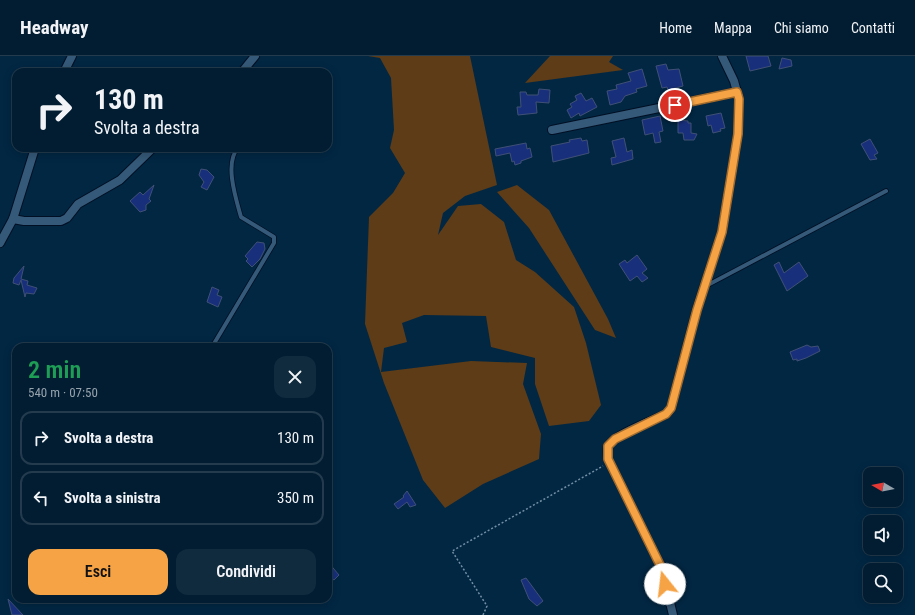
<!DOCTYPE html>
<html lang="it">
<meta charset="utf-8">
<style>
body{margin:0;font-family:"Roboto Condensed",sans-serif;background:#102a3e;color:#f1f3f6;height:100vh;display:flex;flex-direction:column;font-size:15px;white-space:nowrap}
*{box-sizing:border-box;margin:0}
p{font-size:13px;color:#96a2ac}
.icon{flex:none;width:22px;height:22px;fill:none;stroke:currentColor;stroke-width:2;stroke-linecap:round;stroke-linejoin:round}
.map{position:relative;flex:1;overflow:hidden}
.panel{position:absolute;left:12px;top:287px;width:320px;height:260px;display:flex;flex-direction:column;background:#021d32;border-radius:12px;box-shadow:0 2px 10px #0003,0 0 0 1px #233b4d}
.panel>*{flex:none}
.guide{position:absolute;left:12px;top:12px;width:320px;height:84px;border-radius:12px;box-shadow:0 2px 10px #0003,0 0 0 1px #233b4d;background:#021d32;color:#f1f3f6;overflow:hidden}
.needle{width:26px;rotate:280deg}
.tools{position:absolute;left:863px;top:411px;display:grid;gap:8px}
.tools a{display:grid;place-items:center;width:40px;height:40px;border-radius:8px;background:#021d32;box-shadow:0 2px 10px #0003,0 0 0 1px #233b4d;font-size:20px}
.pin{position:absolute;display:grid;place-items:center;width:34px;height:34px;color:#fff;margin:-17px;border:2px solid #fff;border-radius:50%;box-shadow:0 1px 4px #0007}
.me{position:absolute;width:44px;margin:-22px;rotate:344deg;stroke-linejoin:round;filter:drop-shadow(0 0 3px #0008)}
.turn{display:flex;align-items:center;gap:14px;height:84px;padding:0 16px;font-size:18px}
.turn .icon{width:52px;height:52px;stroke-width:2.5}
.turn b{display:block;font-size:28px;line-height:34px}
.round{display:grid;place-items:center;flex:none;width:42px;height:42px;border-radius:12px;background:#102a3e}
.overview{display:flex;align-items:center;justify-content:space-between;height:68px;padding:0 16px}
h1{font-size:24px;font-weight:600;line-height:30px;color:#1e9e55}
.cta{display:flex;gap:8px;margin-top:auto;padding:8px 16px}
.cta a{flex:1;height:46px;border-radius:12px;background:#f5a345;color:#111;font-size:16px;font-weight:600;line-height:46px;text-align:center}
.cta a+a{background:#102a3e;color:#f1f3f6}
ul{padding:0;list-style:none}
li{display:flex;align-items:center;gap:12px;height:54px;margin:0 8px 6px;padding:0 8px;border:2px solid #233b4d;border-radius:12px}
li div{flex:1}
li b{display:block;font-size:15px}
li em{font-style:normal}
header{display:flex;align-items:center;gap:24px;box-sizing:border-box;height:56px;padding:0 20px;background:#021d32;border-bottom:1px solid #233b4d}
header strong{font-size:19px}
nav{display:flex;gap:22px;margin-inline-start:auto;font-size:14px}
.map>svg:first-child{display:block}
</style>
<header>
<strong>Headway</strong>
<nav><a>Home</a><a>Mappa</a><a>Chi siamo</a><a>Contatti</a></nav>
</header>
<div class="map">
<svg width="915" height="559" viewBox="0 0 915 559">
<rect width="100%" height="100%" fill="#022743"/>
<g fill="#5d3c17">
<polygon points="368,0 470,0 497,129 465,140 443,157 438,179 458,150 481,148 504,166 516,204 535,216 574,251 586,287 601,349 589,365 549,370 535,328 535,302 491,291 486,260 424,259 402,267 407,286 384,292 381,316 471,305 527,307 523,328 541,378 539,403 483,428 445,452 423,424 384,327 365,268 369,161 393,137 405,117 390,92 394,74 391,22 380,2"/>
<polygon points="550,0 613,0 609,6 623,14 525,27"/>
<polygon points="517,129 549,154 608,263 616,282 595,274 529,172 497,136"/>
</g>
<g fill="#18307c" stroke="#405075">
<polygon points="746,0 768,0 771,10 750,15"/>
<polygon points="782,2 791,4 792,10 779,13"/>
<polygon points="666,8 668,14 679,13 683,30 668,34 667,31 662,32 656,10"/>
<polygon points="642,13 647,30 636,33 637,36 625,40 621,46 610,49 607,35 617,33 616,29 631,25 628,17"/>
<polygon points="539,33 550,34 549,47 536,46 537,57 518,59 517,51 521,51 520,36 526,36 527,39 538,39"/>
<polygon points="581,37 586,45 592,42 597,51 580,60 579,57 571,62 567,54 572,51 570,48 577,44 575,40"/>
<polygon points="721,57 725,72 720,73 721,75 713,77 711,69 708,70 706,60"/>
<polygon points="660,60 663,75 659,76 661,86 655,87 653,77 645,79 642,64"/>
<polygon points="678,64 688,65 688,67 691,67 691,77 697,78 694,84 684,84 683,77 678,77"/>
<polygon points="581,82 582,85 587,84 589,97 553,106 551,90 570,86 569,84"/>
<polygon points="624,82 627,96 632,94 633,103 612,109 611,102 616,101 612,85"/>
<polygon points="870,83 878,97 874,99 877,103 870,104 861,88"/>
<polygon points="526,87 527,93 530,92 532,101 521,105 521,107 515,109 514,105 512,106 510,97 496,100 495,93"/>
<polygon points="201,113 207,114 214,121 207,134 201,131 204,126 199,119"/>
<polygon points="154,129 149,143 151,145 146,149 146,154 140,156 130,145 140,136 143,139"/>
<polygon points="257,186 264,187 265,193 260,203 252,211 246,205 248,203 245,200"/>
<polygon points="637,199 647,213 642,217 648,222 642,226 637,220 630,225 619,208 625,204 627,207"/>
<polygon points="779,206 784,217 799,206 808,220 787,235 774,209"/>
<polygon points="24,210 21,223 28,225 27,229 37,232 34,238 26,237 25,241 21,224 19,229 13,227 14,222"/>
<polygon points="212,231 219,234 217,239 222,241 218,251 207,246"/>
<polygon points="807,289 811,291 818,290 820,295 806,302 797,305 797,303 793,304 790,296"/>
<polygon points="407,435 416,449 410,451 407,446 398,453 394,448 404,441 403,440"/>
<polygon points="328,506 339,519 334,524 328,520"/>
<polygon points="526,522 543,545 537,550 529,543 521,524"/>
<polygon points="8,543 23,559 12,559"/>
</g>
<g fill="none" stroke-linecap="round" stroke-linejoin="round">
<defs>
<g id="lane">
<polyline points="704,231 886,135"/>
<path d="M212,291L274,187V181L241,161C236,143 224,107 238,92"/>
</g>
<g id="street">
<polyline points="64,16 72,0"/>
<polyline points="242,16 255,0"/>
<polyline points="552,74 737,36"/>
<polyline points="13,163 24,165 61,165 67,162 78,148 120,124 153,92"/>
<polyline points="0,187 13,163 35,92"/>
<path d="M673,559L662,513L608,403C608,400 607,394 608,390C613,379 654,364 666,358L671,352L697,253L722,176L738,78L739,43L734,25L722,0"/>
</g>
</defs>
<use href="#lane" stroke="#000f23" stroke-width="5.5"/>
<use href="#street" stroke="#000f23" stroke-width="10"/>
<polyline stroke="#738fa5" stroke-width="1.5" stroke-dasharray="2 2" stroke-linecap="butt" points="483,559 487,550 452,495 603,410"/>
<use href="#lane" stroke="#355978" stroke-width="4"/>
<use href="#street" stroke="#355978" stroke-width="8"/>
</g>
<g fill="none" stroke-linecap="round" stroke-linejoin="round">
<defs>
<polyline id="route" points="665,528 662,513 608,403 608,390 615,383 666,358 671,352 697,254 722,176 738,78 739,43 737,36 675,49"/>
</defs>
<use href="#route" stroke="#9f6a2d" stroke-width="10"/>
<use href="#route" stroke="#f5a345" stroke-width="7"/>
</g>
</svg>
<div class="tools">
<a><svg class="needle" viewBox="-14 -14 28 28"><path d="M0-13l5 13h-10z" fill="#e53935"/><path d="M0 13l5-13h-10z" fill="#96a2ac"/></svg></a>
<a><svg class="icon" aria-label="sound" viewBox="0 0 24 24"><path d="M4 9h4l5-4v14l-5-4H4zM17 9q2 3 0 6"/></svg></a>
<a><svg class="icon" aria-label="search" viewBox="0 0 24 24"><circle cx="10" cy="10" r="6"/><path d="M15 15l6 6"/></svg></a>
</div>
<div class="pin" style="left:675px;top:49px;background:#d93025"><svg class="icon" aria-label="arrive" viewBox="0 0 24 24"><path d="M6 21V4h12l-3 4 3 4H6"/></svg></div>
<svg class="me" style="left:665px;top:528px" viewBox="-20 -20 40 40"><circle r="19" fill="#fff"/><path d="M0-13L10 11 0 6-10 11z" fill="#f5a345"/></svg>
<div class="guide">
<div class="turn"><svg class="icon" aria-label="right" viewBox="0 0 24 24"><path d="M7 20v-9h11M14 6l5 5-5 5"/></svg><div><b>130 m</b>Svolta a destra</div></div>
</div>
<section class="panel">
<div class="overview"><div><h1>2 min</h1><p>540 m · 07:50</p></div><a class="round"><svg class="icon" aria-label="close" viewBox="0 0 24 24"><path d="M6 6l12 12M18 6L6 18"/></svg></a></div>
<ul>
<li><svg class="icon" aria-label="right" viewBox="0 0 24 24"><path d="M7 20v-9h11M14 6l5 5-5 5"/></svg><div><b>Svolta a destra</b></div><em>130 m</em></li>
<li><svg class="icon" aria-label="left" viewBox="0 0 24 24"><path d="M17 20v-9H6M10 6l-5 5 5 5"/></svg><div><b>Svolta a sinistra</b></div><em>350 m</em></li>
</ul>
<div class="cta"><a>Esci</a><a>Condividi</a></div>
</section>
</div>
